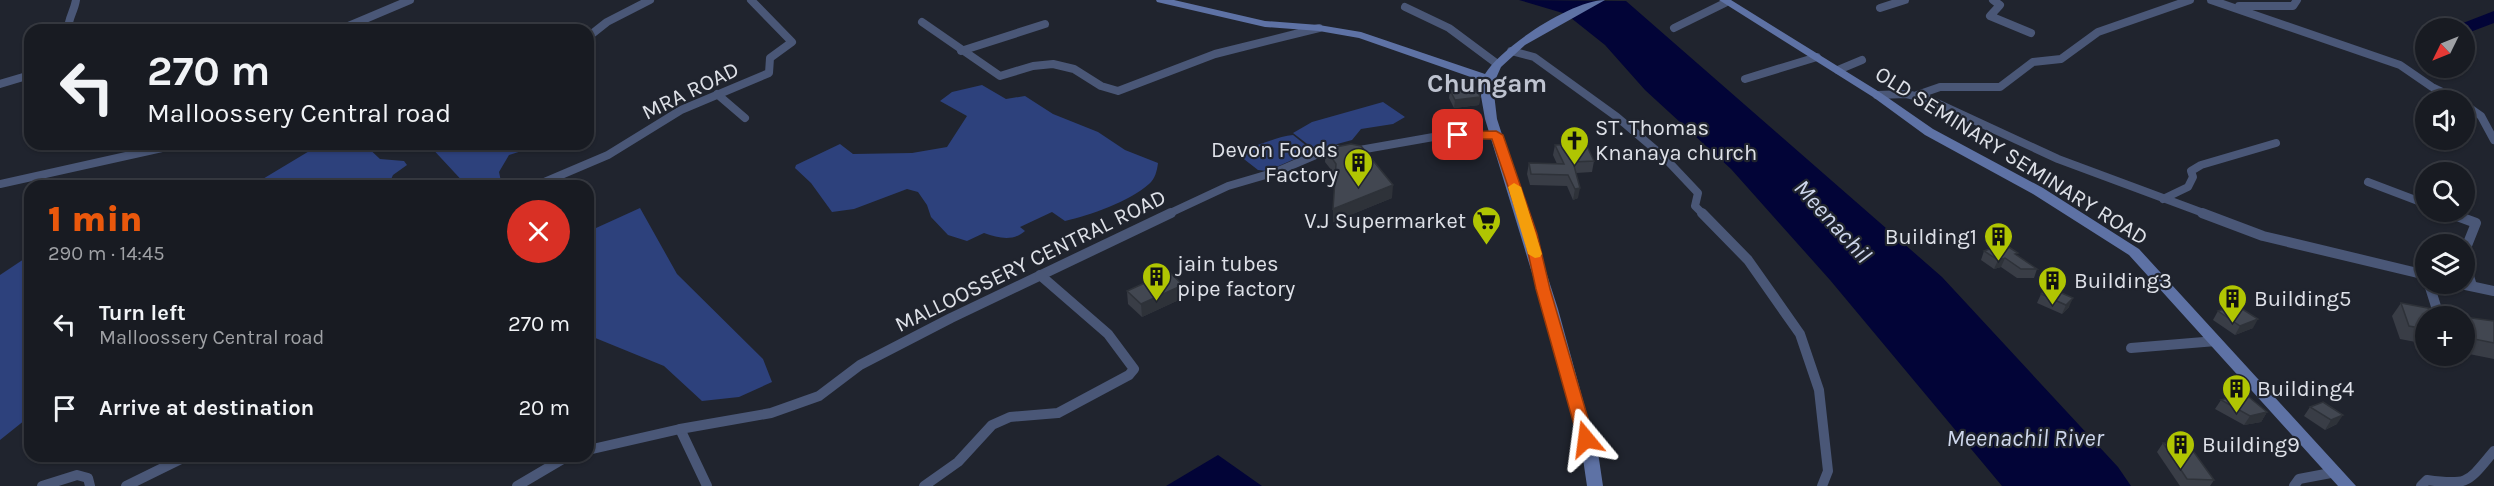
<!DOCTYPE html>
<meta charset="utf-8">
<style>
body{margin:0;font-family:Karla,sans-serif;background:#21242a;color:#f1f3f6;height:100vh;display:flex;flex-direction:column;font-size:22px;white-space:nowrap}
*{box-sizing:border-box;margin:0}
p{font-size:20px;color:#9fa1a5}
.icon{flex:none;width:33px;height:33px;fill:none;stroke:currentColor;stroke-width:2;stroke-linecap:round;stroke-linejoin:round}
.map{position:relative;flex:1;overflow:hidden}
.drawer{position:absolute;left:24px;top:180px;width:570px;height:282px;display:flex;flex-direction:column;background:#181b22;border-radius:18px;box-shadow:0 2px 4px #0004,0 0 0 2px #363940}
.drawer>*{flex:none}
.banner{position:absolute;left:24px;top:24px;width:570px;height:126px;border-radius:18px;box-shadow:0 2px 4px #0004,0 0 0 2px #363940;background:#181b22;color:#f1f3f6;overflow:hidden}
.needle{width:39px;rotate:227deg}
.tools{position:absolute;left:2415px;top:18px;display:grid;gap:12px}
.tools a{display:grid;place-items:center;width:60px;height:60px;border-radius:50%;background:#181b22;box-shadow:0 2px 4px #0004,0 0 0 2px #363940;font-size:30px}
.pin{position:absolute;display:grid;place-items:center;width:51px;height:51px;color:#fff;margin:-26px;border-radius:12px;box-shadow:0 3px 9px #0006}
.me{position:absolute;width:66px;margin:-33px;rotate:344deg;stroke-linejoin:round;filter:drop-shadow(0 0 4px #0008)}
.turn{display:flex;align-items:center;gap:21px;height:126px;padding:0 24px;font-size:27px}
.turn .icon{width:78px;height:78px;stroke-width:2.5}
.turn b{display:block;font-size:42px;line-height:51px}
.round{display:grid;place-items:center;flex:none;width:63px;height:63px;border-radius:32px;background:#21242a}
.overview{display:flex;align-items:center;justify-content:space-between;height:102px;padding:0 24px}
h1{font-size:36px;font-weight:800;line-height:45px;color:#ea580c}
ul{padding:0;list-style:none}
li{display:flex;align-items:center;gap:18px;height:84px;padding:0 24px}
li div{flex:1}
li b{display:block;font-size:22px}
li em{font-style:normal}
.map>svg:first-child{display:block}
</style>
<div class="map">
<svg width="2494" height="486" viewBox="0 0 2494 486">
<rect width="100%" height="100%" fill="#20242e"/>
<g fill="#2d417c">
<path d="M982,85L1006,99L1025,96L1053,114L1098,132L1125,150L1158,163C1157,171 1155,179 1149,184C1129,202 1090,215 1065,221L1052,212L1020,227L1025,231C1012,242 999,238 984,233L967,241L948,235L931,217L927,205L918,192L907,189L854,209L832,212L811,183L795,168L796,165L840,144L853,154L912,153L947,147L967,116L940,101L952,92Z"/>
<polygon points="1383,102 1405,117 1393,124 1361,129 1352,140 1315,150 1293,133 1312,122"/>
<path d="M1293,135L1313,151L1267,171L1258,170L1240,156L1243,149C1260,146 1277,136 1293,135Z"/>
<polygon points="321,144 364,144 380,159 404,161 407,165 393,175 388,186 251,186"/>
<polygon points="428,144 544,144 509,155 499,172 502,186 467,186"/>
<polygon points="640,208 677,274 763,359 772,382 739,397 702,401 664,366 588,335 588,228 596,228"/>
<polygon points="30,255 30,416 0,440 0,275"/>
</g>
<g fill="#020437">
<polygon points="1519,0 1626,1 1942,277 2118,467 2131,486 2002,486 1830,280 1731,169 1645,90 1605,45 1566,14"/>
<polygon points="2494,11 2494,23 2465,34 2464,28 2450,28"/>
<polygon points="1218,455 1262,486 1166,486"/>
</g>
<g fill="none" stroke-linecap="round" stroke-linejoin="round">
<g stroke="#4a5777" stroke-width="8">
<polyline points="1993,0 2000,5 1990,16 2031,33"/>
<polyline points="2211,0 2400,65 2432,87 2459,100"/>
<polyline points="2239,6 2293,6 2297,0"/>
<polyline points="1405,7 1449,28 1496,63"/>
<polyline points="1880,8 1905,0"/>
<polyline points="922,22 1000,76 1033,66 1053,64 1074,69 1101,86 1118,91 1215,54 1319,28"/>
<polyline points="1674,28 1725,3"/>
<path d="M68,30C68,18 74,12 76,0"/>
<polyline points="339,30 410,0"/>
<polyline points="588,37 607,22 650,0"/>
<polyline points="961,51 1045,24"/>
<polyline points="1511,51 1534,57 1617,117 1664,157 1698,193 1695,206 1703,214"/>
<polyline points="1838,70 1862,60"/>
<polyline points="1745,79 1817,57"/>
<polyline points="0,84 30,75"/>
<polyline points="717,94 745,118"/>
<polyline points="1877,95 1906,94 1928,99 2058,159 2206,214"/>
<polyline points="1917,95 1940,87 2000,87 2033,62 2061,59 2098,32 2190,0"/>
<polyline points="2464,104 2481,116 2494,140"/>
<polyline points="1354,151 1439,136 1496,135"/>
<polyline points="2368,182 2426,204"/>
<polyline points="0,184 180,144"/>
<polyline points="535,186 608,155 681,110 769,73 770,58 792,42 751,0"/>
<polyline points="2163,199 2188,187 2193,177 2191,171 2201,165 2276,143"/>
<polyline points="2446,212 2453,214"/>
<polyline points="1168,214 1228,186 1276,172 1332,148 1337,149"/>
</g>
<g stroke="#4a5777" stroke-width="10">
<polyline points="1702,213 1748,260 1800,334 1819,390 1828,471 1822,486"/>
<polyline points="2202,213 2263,236 2426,275"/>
<polyline points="2449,213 2476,223 2464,253"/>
<polyline points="2464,260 2472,286"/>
<polyline points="2429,284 2439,316"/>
<polyline points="2461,284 2494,291"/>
<polyline points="2131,348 2216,341"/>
<polyline points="680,429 707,486"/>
<polyline points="588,450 680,429 771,413 819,396 860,365 951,318 1171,213"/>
<polyline points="42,486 77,475 88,478 90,486"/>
<polyline points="126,486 187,456"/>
<polyline points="517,486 568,456"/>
<polyline points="924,486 958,462 992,425 1010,417 1058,413 1129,375 1134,369 1108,334 1040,275"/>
<polyline points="2294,486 2299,479 2336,472"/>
<path d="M2421,486L2427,480C2469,486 2468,482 2494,451"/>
</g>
<g fill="#5e72a5" fill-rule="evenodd">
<path d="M1156,0H1174L1265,21L1319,25L1361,32L1485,74C1502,46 1573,0 1605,0L1525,45L1501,67L1493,85L1497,119L1558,309L1599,459L1603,486H1587L1583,459L1543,309L1485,119L1481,96L1482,81L1359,38L1319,31L1265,27L1157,2Z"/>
<polygon points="1719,0 1731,0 1881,93 1933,129 2043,188 2139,249 2356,486 2338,486 2129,255 2033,194 1925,135 1873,97"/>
</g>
</g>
<g fill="#393d46">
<polygon points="1450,90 1480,97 1479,105 1454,108 1449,98"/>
<polygon points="1555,145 1594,161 1592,172 1576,173 1578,198 1573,200 1567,186 1530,185 1527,174 1529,163 1557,164 1553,155"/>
<polygon points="1326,149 1392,198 1333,222 1336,176 1325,162"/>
<polygon points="1984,251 2017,256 2037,269 2034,278 2017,278 2001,267 1994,269 1981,260"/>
<polygon points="1127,291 1183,298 1142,317 1128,304"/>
<polygon points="2041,294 2069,307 2062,314 2037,303"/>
<polygon points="2401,303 2426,316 2426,344 2400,339 2392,316"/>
<polygon points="2218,311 2253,328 2235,335 2213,320"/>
<polygon points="2464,317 2494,321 2494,359 2464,353"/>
<polygon points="2221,400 2267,412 2261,422 2244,425 2215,409"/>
<polygon points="2310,407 2337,424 2325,430 2304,416"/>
<polygon points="2163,443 2214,480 2210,486 2180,486 2157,452"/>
</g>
<g fill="#2e3239">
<polygon points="1480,97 1479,105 1454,108 1455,100"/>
<polygon points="1393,185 1392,198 1333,222 1333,209"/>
<polygon points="1580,188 1578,198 1573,200 1575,189"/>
<polygon points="2005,258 2001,267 1994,269 1998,260"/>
<polygon points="1183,285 1183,298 1142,317 1141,304"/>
<polygon points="2073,298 2069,307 2062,314 2066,305"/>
<polygon points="2258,319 2253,328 2235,335 2240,326"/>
<polygon points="2267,412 2261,422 2244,425 2250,416"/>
<polygon points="2343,415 2337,424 2325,430 2331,420"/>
</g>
<g fill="#424751" stroke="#2e3239" stroke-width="1.5">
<polygon points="1477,88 1480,97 1455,100 1450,90"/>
<polygon points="1351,144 1361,146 1393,185 1333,209 1336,164 1326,149"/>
<polygon points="1586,144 1594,161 1573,162 1580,188 1575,189 1568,175 1531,174 1529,163 1564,164 1555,145"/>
<polygon points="2004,244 2018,253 2015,254 2037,269 2021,269 2005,258 1998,260 1984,251"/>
<polygon points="1169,272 1183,285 1141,304 1127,291"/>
<polygon points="2048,287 2073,298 2066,305 2041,294"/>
<polygon points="2401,303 2438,310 2440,313 2462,316 2426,316 2426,329 2409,326"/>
<polygon points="2236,305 2258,319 2240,326 2218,311"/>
<polygon points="2464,317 2494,321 2494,343 2464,337"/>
<polygon points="2244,393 2267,412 2250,416 2221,400"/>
<polygon points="2323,402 2343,415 2331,420 2310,407"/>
<polygon points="2163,443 2188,444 2214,480 2187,479"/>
</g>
<polygon fill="#ea580c" stroke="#983908" stroke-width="1.5" points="1496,131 1503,135 1537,234 1550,289 1594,439 1586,445 1578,439 1536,289 1524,234 1492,139 1458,139 1452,135 1458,132"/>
<polygon fill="#f59e0b" points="1514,183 1521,187 1542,254 1540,257 1535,258 1528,254 1508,187"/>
<defs>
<symbol id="church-pin" viewBox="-11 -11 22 30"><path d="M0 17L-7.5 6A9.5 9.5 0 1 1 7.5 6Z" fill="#b0c502" stroke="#20242e"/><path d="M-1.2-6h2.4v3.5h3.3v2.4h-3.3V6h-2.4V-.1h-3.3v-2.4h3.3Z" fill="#111"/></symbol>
<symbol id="building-pin" viewBox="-11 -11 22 30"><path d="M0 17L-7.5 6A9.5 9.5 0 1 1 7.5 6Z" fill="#b0c502" stroke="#20242e"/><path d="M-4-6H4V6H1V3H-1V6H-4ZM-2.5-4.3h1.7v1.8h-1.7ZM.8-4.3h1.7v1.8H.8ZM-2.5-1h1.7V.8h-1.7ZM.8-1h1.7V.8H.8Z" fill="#111"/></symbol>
<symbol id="supermarket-pin" viewBox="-11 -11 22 30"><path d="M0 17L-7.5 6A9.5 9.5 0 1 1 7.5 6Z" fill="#b0c502" stroke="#20242e"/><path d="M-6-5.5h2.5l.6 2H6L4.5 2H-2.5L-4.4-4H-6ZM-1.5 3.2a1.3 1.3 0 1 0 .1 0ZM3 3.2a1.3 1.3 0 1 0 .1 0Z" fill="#111"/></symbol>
</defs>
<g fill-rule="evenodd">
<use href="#church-pin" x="1558" y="124" width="33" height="45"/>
<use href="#building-pin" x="1342" y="146" width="33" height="45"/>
<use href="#supermarket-pin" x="1470" y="204" width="33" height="45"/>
<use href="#building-pin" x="1982" y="220" width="33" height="45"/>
<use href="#building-pin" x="1140" y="260" width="33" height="45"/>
<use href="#building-pin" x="2036" y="264" width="33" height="45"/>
<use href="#building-pin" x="2216" y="282" width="33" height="45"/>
<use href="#building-pin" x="2220" y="372" width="33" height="45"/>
<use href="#building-pin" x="2164" y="428" width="33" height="45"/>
</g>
<g text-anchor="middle" stroke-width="4.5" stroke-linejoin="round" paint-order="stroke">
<g font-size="22" fill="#dee1e8" stroke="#20242e">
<text transform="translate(690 90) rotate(-26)" y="8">MRA ROAD</text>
<text transform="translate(2012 155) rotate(32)" y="8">OLD SEMINARY SEMINARY ROAD</text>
<text transform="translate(1030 260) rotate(-26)" y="8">MALLOOSSERY CENTRAL ROAD</text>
</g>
<g font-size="22" fill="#dee1e8" stroke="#20242e" text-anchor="start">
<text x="1595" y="135">ST. Thomas<tspan x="1595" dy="25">Knanaya church</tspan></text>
<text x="1338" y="157" text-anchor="end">Devon Foods<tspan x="1338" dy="25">Factory</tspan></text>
<text x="1466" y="228" text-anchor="end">V.J Supermarket</text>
<text x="1977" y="244" text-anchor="end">Building1</text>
<text x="1177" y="271">jain tubes<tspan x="1177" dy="25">pipe factory</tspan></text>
<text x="2074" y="288">Building3</text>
<text x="2254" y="306">Building5</text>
<text x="2257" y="396">Building4</text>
<text x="2202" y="452">Building9</text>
</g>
<g font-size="24" font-style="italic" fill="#ced7ec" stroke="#20242e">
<text transform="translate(1833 221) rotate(48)" y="8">Meenachil</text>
<text x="2025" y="446">Meenachil River</text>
</g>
<g font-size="26" font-weight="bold" fill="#bec3d0" stroke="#20242e">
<text x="1487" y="92">Chungam</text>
</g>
</g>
</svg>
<div class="tools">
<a><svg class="needle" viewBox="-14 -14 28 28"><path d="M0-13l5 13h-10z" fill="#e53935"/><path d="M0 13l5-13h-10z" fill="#9fa1a5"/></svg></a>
<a><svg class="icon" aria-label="sound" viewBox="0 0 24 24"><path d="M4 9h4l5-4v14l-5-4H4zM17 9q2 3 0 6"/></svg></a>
<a><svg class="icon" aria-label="search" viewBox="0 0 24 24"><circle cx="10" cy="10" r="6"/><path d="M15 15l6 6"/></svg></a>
<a><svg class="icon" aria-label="layers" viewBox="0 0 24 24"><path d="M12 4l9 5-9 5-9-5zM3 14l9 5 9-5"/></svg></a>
<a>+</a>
</div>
<div class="pin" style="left:1458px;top:135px;background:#d93025"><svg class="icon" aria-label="arrive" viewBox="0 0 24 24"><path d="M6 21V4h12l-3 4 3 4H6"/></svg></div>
<svg class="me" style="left:1586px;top:439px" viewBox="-20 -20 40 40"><path d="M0-17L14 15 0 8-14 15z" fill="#ea580c" stroke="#fff" stroke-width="4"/></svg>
<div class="banner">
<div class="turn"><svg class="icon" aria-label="left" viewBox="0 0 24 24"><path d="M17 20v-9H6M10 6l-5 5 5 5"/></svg><div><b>270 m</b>Malloossery Central road</div></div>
</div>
<section class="drawer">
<div class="overview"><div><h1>1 min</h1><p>290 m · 14:45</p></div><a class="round" style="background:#d93025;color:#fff"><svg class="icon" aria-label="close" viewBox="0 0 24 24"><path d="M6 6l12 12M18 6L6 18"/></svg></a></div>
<ul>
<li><svg class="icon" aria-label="left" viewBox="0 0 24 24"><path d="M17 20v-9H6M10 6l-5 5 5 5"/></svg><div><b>Turn left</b><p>Malloossery Central road</p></div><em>270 m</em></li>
<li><svg class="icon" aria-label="arrive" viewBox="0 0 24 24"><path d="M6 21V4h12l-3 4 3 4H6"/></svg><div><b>Arrive at destination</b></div><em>20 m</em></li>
</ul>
</section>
</div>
